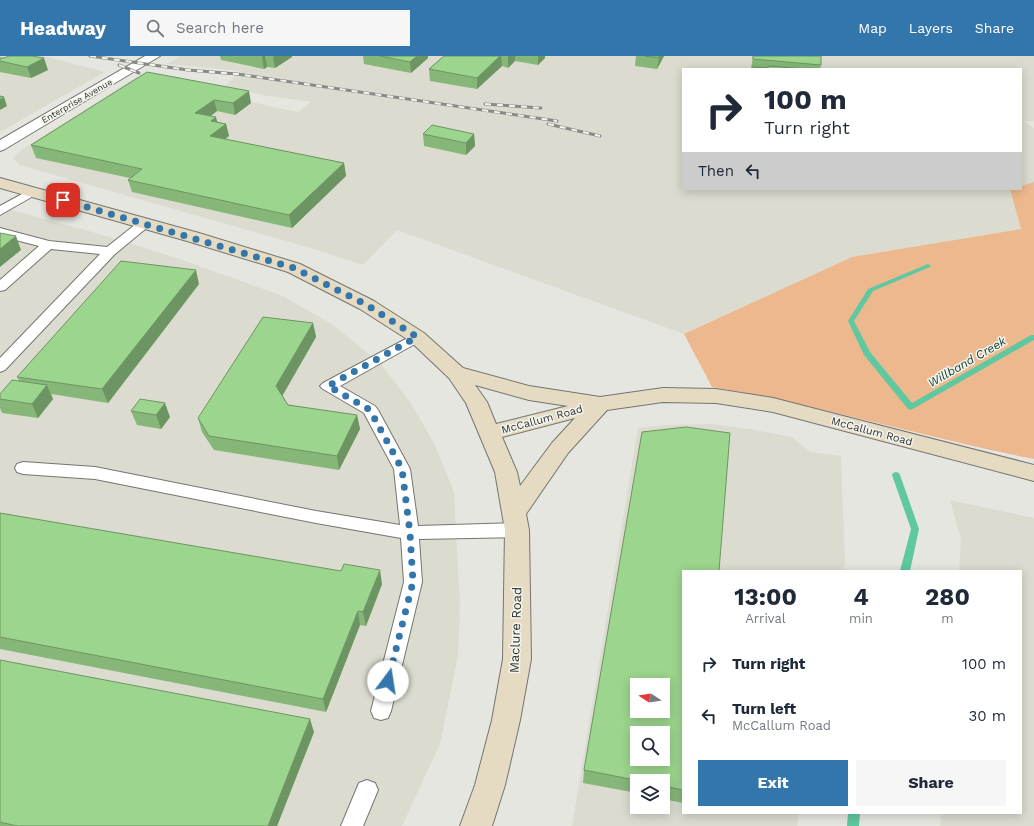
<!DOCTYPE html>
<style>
body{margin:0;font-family:"Work Sans",sans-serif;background:#f6f6f7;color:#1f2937;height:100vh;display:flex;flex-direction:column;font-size:15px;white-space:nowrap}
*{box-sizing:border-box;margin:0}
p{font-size:13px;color:#747a83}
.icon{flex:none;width:22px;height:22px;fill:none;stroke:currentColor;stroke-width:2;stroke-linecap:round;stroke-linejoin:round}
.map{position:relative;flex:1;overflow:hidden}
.sheet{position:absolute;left:682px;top:514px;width:340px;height:244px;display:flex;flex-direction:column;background:#fff;border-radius:0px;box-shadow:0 2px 10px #0003}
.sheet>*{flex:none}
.banner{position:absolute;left:682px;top:12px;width:340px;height:122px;border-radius:0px;box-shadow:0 2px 10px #0003;background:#fff;color:#1f2937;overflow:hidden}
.needle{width:26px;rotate:282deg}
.buttons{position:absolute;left:630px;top:622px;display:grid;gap:8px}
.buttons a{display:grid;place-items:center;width:40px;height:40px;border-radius:0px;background:#fff;box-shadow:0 2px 10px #0003;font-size:20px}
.pin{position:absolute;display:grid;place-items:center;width:34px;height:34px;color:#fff;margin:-17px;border-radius:8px;box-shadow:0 2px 6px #0006}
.me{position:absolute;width:44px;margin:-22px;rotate:14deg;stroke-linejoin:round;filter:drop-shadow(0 0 3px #0008)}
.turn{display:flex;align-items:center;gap:14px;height:84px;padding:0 16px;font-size:18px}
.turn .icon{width:52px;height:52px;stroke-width:2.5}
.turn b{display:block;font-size:28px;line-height:34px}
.then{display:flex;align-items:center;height:38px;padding:0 16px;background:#0003;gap:8px;font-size:15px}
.eta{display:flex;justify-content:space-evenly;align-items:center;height:68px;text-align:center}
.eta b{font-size:24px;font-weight:700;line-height:28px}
.primary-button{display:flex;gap:8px;margin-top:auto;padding:8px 16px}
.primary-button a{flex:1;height:46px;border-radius:0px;background:#3376ac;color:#fff;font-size:16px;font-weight:700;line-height:46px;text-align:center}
.primary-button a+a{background:#f6f6f7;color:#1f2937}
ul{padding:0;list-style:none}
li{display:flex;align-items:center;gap:12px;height:52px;padding:0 16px}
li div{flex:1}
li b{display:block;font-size:15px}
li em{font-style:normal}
header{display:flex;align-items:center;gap:24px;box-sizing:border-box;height:56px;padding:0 20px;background:#3376ac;color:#fff}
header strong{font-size:19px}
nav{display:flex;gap:22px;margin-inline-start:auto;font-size:14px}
.search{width:280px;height:36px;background:#f6f6f7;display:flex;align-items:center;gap:10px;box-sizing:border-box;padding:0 14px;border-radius:0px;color:#747a83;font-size:15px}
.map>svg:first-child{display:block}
</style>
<header>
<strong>Headway</strong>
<div class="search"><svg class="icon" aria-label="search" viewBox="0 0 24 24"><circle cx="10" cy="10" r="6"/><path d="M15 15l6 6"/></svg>Search here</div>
<nav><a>Map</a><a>Layers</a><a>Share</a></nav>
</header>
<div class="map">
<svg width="1034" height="770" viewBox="0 0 1034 770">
<rect width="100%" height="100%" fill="#e6e6e1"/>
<g fill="#dbdccf" fill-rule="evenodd">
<polygon points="0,0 44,0 105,16 0,76"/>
<polygon points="180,0 1034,0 1034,65 1024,65 1034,72 1034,126 1021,130 1021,13 683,13 683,133 1011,133 1021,173 852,201 684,278 397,174 363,209 307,191 19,109 13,102 21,94 136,21 298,56 311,46 262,39 226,30 240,15 167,8"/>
<polygon points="0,151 89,175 171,200 283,240 333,269 380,307 411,347 435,389 454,436 460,549 458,600 440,688 402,770 0,770"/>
<path d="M712,368L750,373L791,381L811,396L841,400L845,507L843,515H683V757H799L797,770H572L638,372L666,369ZM637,629H663V655H637ZM637,677H663V703H637ZM637,725H663V751H637Z"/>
<polygon points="950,444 1034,462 1034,770 940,770 941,757 1021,757 1021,515 959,515 961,484"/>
</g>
<path fill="#edb88d" d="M1034,126V403C926,382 821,349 712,331L684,278L852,201L1021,173L1010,133H1021V130Z"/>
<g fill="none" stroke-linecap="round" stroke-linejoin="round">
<g fill="#5fc8a0" fill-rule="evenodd">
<polygon points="928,208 931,210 930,211 873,235 854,265 870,296 912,347 1031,279 1034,279 1034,284 911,354 908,353 864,299 848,265 868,233"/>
<polygon points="896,416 899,417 900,419 919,473 910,515 900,515 911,473 892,419 893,417"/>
<polygon points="848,757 860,757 859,770 847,770"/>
</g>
<defs>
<g id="lane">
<polygon points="33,132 37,134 39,136 37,138 0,159 0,150"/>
<polygon points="145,163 151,167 149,170 115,198 5,314 0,316 0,302 100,198 51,193 5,234 0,235 0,224 39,190 0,180 0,172 49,185 107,191 141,164"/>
<polygon points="417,277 422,278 424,281 422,284 340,330 375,350 378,354 410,413 418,470 517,467 523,469 526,474 523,479 517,481 419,483 422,526 391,655 388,662 381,664 374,662 371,655 404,526 401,482 316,467 95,423 23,418 17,416 15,412 17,408 23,406 95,411 316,455 400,469 394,413 364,357 323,333 320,330 323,327"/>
<polygon points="367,724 375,727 378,734 363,770 341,770 359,727"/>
</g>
<polygon id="street" points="145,0 160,0 5,93 0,95 0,84"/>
<path id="secondary" d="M0,122L199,177L300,208L374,245L424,277L463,312L529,330L600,341L663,332L716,333L773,342L1034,409V425L773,356L716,347L663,346L607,354L568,397L526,458L529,474L531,603L520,664L505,729L492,770H460L475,729L492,664L503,603L505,474L495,416L466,347L449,322L410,285L360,253L288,216L187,185L0,132ZM475,329L529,344L568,350L496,368L487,346ZM575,362L552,387L520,430L517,416L502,381Z"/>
</defs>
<use href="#lane" stroke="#757570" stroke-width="2"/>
<use href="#street" stroke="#757570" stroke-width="2"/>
<use href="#secondary" stroke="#757570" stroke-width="2"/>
<use href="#lane" fill="#fff" fill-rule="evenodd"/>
<use href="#street" fill="#fff" fill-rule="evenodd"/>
<use href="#secondary" fill="#e5dbc3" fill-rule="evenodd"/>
<defs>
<g id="rail">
<polyline points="90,0 188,14 237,18 557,65"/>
<polyline points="119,9 139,17"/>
<polyline points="485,48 541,52"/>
<polyline points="548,68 600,80"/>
</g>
</defs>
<use href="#rail" stroke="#898986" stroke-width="3"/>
<use href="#rail" stroke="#f3f4ee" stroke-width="2" stroke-dasharray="6" stroke-linecap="butt"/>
</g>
<g fill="#86b779">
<polygon points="220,0 292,0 292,1 275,12 267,11 264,13 221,4"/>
<polygon points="363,0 428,0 428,2 411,17 364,8"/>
<polygon points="444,0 545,0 545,2 538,9 515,5 508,12 502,10 477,33 430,25 429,13"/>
<polygon points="636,0 664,0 657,13 635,10"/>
<polygon points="753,0 821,9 820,13 751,13"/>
<polygon points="0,2 48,14 31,22 0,16"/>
<polygon points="147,16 251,47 235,59 217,55 211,60 218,66 226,68 229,80 225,83 344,107 346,120 292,172 132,136 128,124 130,122 36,102 31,89"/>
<polygon points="423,78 474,78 475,90 466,99 424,90"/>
<polygon points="199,228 108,347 51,338 53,343 38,362 2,357 0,352 0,338 19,325 17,321"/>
<polygon points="313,267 316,281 282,339 288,349 357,359 360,373 339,414 214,394 202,376 198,362"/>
<polygon points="131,355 170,361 161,373 137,369"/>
<polygon points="0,457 382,528 366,570 360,569 326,656 0,593"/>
<polygon points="683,515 683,747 663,743 663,725 637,725 637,737 583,727 584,714"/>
<polygon points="0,604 314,676 277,770 0,770"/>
</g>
<g fill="#6d9563">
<polygon points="263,0 265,0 267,11 264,13 262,1"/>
<polygon points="275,0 292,0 292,1 275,12 273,1"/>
<polygon points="417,0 428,0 428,2 411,17 410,6"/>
<polygon points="500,0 501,0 502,10 477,33 477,22"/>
<polygon points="508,0 515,0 515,5 508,12"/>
<polygon points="538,0 545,0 545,2 538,9"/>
<polygon points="659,0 664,0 657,13 659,2"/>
<polygon points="44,2 48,14 31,22 27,11"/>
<polygon points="249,35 251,47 235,59 233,47"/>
<polygon points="4,41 7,50 0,54 0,44"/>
<polygon points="214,44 217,55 198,69 195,57"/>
<polygon points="216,61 219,73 211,65"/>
<polygon points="226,68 229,80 213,93 210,80"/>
<polygon points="474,78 475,90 466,99 466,87"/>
<polygon points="344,107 346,120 292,172 289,159"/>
<polygon points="16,180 21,194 0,211 0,193"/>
<polygon points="196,214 199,228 108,347 102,333"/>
<polygon points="313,267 316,281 280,344 276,330"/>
<polygon points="47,329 53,343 38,362 32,348"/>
<polygon points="165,347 170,361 161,373 156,359"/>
<polygon points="357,359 360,373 339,414 337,400"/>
<polygon points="380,514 382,528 366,570 363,556"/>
<polygon points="358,555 360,569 326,656 323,643"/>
<polygon points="310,663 314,676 277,770 268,770"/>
</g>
<g fill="#9cd58d" stroke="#6d9563" fill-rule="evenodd">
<polygon points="9,0 32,0 44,2 27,11 0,5 0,2 4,2"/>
<polygon points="380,0 417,0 410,6"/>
<polygon points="444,0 500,0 477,22 429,13"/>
<polygon points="645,0 659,0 659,2"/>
<polygon points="753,0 821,0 821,9 753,3"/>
<polygon points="768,10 805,13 752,13 752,11 768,12"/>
<polygon points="147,16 249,35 233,47 214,44 195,57 216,61 211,65 226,68 210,80 344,107 289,159 128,124 142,113 31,89"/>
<polygon points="0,40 4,41 0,44"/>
<polygon points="432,69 474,78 466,87 423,78"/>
<polygon points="0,177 16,180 0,193"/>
<polygon points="121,205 196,214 102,333 17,321"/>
<polygon points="263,261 313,267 276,330 288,349 357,359 337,400 209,380 198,362"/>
<polygon points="12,324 47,329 32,348 0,343 0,338"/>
<polygon points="140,343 165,347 156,359 131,355"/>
<path d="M686,371L730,377L719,515H683V734L663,730V725H640L584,714L642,376ZM637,629H663V655H637ZM637,677H663V703H637Z"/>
<polygon points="0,457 341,515 344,508 380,514 363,556 358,555 323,643 0,581"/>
<polygon points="0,604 310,663 268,770 17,770 0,766"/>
</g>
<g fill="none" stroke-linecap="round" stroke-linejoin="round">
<polyline stroke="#3376ac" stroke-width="7" stroke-dasharray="0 12.6" points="63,144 294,212 367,249 417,281 328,330 370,354 402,413 410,477 413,526 388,625"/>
</g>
<g text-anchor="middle" stroke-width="3" stroke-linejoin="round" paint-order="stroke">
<g font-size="9" fill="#31312f" stroke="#f3f4ee">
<text transform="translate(77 45) rotate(-30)" y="3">Enterprise Avenue</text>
</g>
<g font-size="11" fill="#31312f" stroke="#f3f4ee">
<text transform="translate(542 363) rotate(-15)" y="4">McCallum Road</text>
<text transform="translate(872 375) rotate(15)" y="4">McCallum Road</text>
</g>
<g font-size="12" font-style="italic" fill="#0d3c2c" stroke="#f3f4ee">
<text transform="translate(967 306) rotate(-30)" y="4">Willband Creek</text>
</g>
<g font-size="13" fill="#31312f" stroke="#f3f4ee">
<text transform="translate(515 574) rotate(-88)" y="5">Maclure Road</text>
</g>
</g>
</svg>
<div class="buttons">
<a><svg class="needle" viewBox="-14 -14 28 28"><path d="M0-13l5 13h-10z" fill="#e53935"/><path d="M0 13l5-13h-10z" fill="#747a83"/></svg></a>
<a><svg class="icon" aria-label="search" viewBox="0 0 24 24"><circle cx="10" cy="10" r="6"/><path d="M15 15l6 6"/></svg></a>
<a><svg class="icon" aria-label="layers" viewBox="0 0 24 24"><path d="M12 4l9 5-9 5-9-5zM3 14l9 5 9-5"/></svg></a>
</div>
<div class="pin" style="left:63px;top:144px;background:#d93025"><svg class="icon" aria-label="arrive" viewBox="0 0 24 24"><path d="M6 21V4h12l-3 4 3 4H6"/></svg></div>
<svg class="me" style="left:388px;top:625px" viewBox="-20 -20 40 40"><circle r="19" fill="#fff"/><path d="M0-13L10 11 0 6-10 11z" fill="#3376ac"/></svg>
<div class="banner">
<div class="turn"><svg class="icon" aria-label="right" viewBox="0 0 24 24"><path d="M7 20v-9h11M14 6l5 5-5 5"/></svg><div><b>100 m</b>Turn right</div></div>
<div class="then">Then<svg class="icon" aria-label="left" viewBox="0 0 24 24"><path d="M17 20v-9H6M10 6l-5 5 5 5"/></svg></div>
</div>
<section class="sheet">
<div class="eta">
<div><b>13:00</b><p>Arrival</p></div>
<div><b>4</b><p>min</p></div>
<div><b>280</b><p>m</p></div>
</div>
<ul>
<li><svg class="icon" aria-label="right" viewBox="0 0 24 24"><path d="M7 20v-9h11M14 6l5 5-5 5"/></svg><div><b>Turn right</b></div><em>100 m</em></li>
<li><svg class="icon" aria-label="left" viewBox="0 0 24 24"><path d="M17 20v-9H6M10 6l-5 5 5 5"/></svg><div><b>Turn left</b><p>McCallum Road</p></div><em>30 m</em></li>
</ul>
<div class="primary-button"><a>Exit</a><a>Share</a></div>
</section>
</div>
